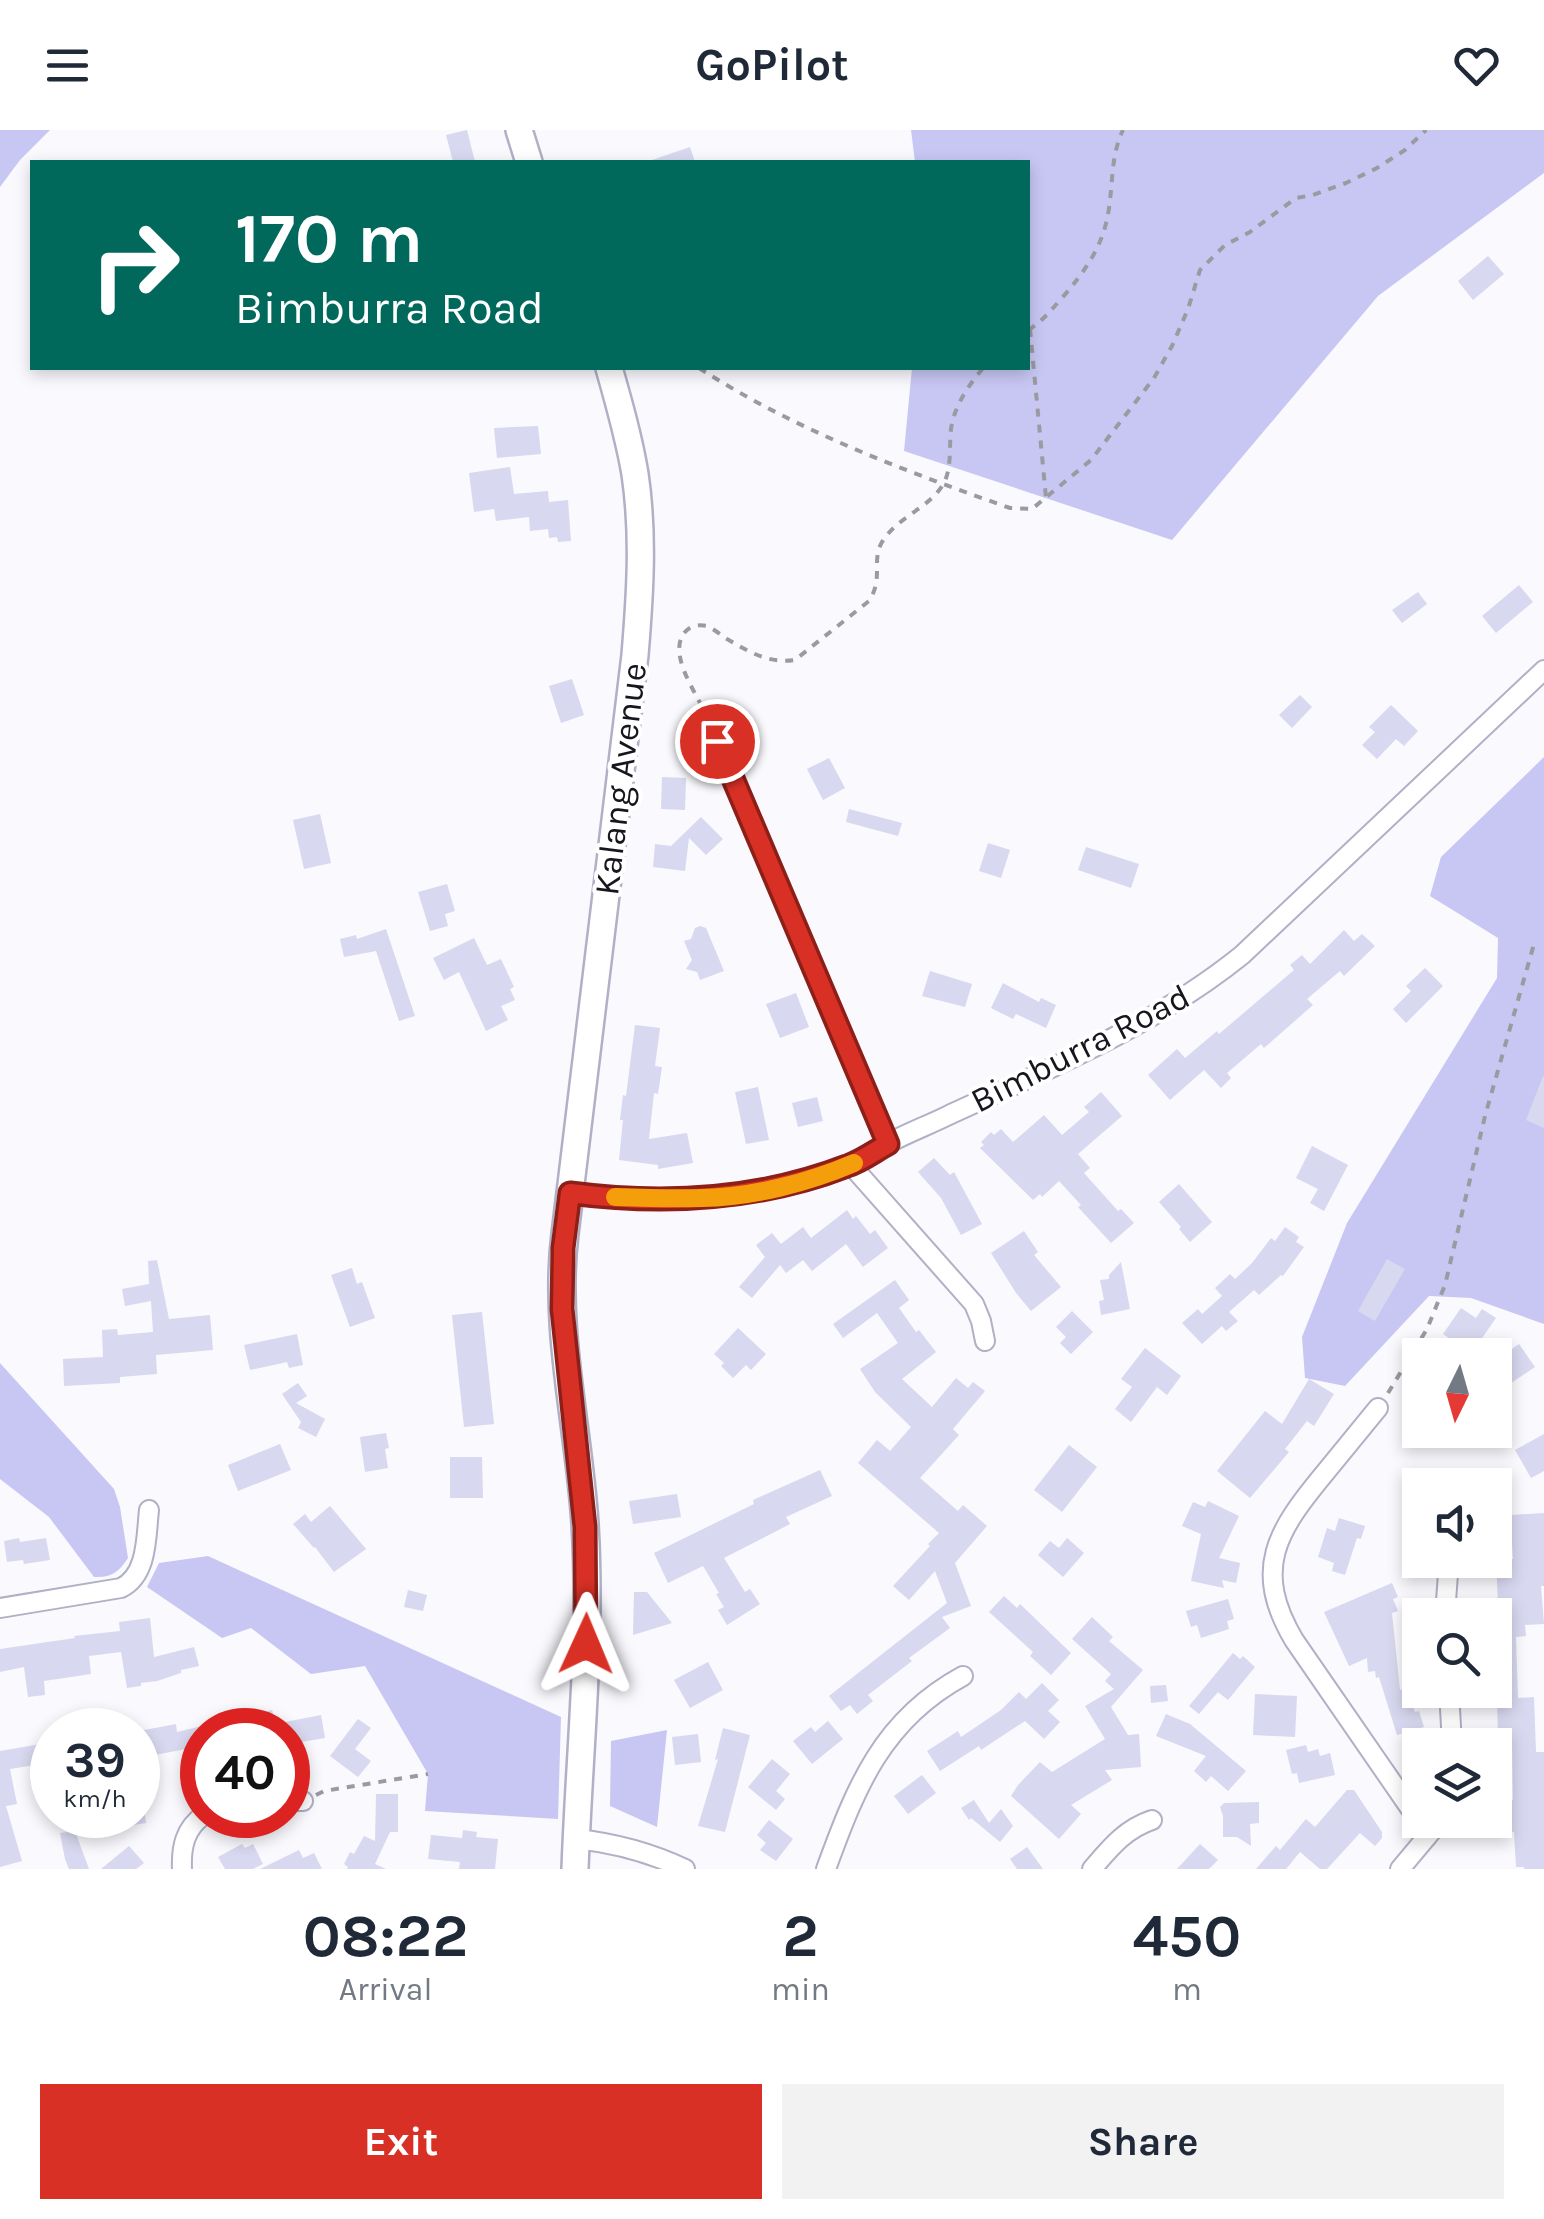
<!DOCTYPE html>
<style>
body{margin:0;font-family:Karla,sans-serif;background:#f2f2f3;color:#1f2937;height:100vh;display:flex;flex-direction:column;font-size:38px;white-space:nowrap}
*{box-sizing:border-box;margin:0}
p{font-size:32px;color:#747a83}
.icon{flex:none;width:55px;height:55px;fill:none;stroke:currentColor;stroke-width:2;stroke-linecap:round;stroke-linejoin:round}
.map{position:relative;height:1739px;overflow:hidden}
.panel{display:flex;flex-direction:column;background:#fff;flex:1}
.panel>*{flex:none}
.banner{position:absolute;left:30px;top:30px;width:1000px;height:210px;border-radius:0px;box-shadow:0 5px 15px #0003;background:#00695c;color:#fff;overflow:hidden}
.needle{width:65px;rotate:185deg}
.buttons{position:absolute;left:1402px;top:1208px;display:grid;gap:20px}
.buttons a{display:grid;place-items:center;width:110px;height:110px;border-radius:0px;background:#fff;box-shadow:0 5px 15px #0003;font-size:50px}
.speed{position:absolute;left:30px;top:1578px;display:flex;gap:20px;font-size:50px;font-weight:700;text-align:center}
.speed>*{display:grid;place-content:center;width:130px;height:130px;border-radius:50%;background:#fff;box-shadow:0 5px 15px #0003;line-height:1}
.speed small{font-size:25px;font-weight:400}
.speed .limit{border:15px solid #d22;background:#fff;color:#111}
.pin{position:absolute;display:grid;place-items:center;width:85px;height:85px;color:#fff;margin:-42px;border:5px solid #fff;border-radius:50%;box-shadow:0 2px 10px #0007}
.me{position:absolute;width:110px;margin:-55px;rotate:1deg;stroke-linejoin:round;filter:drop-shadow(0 0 8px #0008)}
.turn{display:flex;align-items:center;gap:35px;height:210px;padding:0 40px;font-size:45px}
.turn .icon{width:130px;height:130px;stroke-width:2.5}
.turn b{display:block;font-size:70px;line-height:85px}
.eta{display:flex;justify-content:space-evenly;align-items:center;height:170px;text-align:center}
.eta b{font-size:60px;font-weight:700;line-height:70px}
.button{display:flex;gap:20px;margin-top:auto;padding:20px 40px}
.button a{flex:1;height:115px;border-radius:0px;background:#d93025;color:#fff;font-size:40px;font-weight:700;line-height:115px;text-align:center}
.button a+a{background:#f2f2f3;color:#1f2937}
header{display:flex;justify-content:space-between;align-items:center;height:130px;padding:0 40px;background:#fff;font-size:45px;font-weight:700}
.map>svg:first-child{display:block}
</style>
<header><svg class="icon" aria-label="menu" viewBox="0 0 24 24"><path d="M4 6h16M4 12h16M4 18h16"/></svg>GoPilot<svg class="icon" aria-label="heart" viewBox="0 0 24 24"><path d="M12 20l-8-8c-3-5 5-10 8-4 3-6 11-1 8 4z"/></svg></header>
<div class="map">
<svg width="1544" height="1739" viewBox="0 0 1544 1739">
<rect width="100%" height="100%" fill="#f9f9fe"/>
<g fill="#c8c7f4">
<polygon points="0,0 50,0 20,30 0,57"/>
<polygon points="911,0 1544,0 1544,43 1378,166 1172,410 904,321 912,238 1028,238 1028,32 915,32"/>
<polygon points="1544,627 1544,1194 1471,1168 1429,1166 1345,1256 1305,1248 1302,1207 1347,1093 1497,848 1498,808 1430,766 1441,727"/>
<path d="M0,1233L114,1359L120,1377L128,1428C119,1442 111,1448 94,1447L49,1387L0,1349Z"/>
<polygon points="208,1426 561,1587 558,1689 425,1681 428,1644 365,1536 311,1544 251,1498 222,1508 147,1457 159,1433"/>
<polygon points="667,1600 657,1697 610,1676 611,1611"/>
</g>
<g fill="#d8d8f0">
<polygon points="467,0 475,32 453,32 446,5"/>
<polygon points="690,17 695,32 652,32 652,30"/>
<polygon points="1488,126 1504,144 1473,170 1458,151"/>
<polygon points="538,296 541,324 497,328 494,298"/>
<polygon points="510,337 514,364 548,361 549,372 568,370 571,411 558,412 557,407 549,408 548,399 530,401 529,387 496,391 494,379 474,382 469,343"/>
<polygon points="1519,455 1533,472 1496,503 1482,486"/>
<polygon points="1418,462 1427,474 1402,493 1392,480"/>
<polygon points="572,549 584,585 561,593 549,556"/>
<polygon points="1300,565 1312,577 1292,598 1279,585"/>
<polygon points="1391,575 1418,601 1404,616 1396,609 1377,629 1362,615 1375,602 1369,597"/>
<polygon points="829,628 845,658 823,670 807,639"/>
<polygon points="662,647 686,648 685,680 661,679"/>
<polygon points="849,679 902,693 898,706 846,692"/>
<polygon points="320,684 331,733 304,739 293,690"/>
<polygon points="701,687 723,709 706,725 689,708 685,741 653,737 655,714 671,716"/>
<polygon points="988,713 1010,720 1001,748 979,741"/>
<polygon points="1086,717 1139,734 1131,758 1078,740"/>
<polygon points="447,754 455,781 445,784 448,796 430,801 418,762"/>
<polygon points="700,796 706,798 724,841 700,850 697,842 686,839 692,830 684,811 691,809 695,798"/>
<polygon points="386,799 415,886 399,891 376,821 344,827 340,809 356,805 357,809"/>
<polygon points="1344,800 1354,811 1362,804 1375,816 1344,846 1340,841 1307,869 1313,875 1264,918 1261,914 1227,943 1231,948 1221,958 1204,940 1170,970 1148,945 1177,919 1185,928 1217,901 1219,904 1294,840 1290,835 1302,825 1310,834"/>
<polygon points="474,808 487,835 501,829 514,857 510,859 515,870 501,876 508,890 486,901 459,842 444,850 433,828"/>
<polygon points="1425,838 1443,856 1406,893 1393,879 1411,861 1406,856"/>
<polygon points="930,841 972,854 965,877 922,866"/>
<polygon points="1003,853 1039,872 1041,868 1056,875 1046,898 1016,884 1013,889 991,878"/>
<polygon points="796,863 809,897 780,908 766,874"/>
<polygon points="635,895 660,898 655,936 662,937 658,964 654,963 649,1009 687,1003 693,1033 658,1039 658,1035 619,1030 623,990 620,990 623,965 626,966"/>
<polygon points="1543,946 1544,946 1544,998 1526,990"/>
<polygon points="758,957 769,1010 746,1014 735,962"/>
<polygon points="1101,962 1122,986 1078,1024 1090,1038 1084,1043 1118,1081 1121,1079 1134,1093 1111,1113 1078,1077 1081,1075 1059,1051 1042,1067 1040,1064 1033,1070 980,1018 984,1015 981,1012 991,1002 994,1005 1001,999 1013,1012 1044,985 1062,1005 1089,982 1084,977"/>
<polygon points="817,967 823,991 798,997 792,973"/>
<polygon points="1312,1016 1348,1035 1324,1081 1310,1073 1318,1059 1296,1048"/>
<polygon points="934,1028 950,1045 954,1042 982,1094 961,1105 941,1068 918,1042"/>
<polygon points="1179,1054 1212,1092 1190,1112 1179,1099 1181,1097 1159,1072"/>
<polygon points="847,1080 853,1089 856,1086 870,1104 875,1100 888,1118 863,1137 846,1114 812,1141 803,1130 786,1143 780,1135 752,1168 739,1157 765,1127 756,1115 772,1103 781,1114 803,1097 811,1108"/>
<polygon points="1285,1097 1299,1107 1296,1112 1304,1117 1283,1146 1281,1145 1259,1165 1254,1160 1229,1182 1238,1191 1226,1201 1222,1196 1202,1214 1182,1193 1198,1179 1202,1184 1222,1166 1215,1158 1230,1144 1235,1149 1252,1133 1271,1108 1275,1111"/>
<polygon points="1024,1101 1038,1122 1034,1125 1061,1157 1031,1181 1016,1163 991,1123"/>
<polygon points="1387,1129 1405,1139 1375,1191 1358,1181"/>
<polygon points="157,1130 169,1189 210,1185 213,1220 156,1225 157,1244 120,1247 120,1253 64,1256 63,1229 103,1227 102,1200 117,1199 118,1205 153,1202 151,1171 125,1176 122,1159 149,1154 148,1131"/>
<polygon points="1121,1132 1130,1179 1101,1185 1099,1171 1104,1170 1100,1150 1109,1149 1109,1145"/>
<polygon points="352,1138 357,1154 362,1152 375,1188 350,1197 331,1145"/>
<polygon points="895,1150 909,1170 899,1178 916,1202 919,1200 936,1222 902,1249 932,1277 956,1248 968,1258 973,1252 985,1261 953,1299 959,1305 920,1348 958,1381 963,1375 987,1396 955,1433 971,1476 942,1487 950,1498 909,1528 912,1531 868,1565 873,1571 857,1584 850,1575 841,1581 829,1566 947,1473 935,1441 909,1470 893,1456 930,1416 928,1414 939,1403 858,1333 877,1310 890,1321 911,1297 875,1262 860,1239 898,1213 877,1183 843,1208 833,1194"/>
<polygon points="1461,1178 1476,1188 1482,1179 1496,1188 1471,1224 1443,1204"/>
<polygon points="1072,1181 1093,1202 1071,1224 1060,1213 1066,1207 1056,1197"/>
<polygon points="482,1182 494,1294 464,1297 452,1185"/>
<polygon points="738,1198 766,1224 751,1240 746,1235 733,1248 721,1236 724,1233 714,1224"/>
<polygon points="297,1204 303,1235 289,1238 287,1232 250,1240 244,1215"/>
<polygon points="1519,1214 1535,1237 1495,1264 1495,1231"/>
<polygon points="1145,1218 1181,1246 1167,1265 1157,1257 1131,1292 1115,1279 1132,1257 1121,1249"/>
<polygon points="1309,1249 1334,1264 1314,1296 1307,1291 1285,1319 1289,1322 1250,1368 1217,1341 1265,1281 1282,1294"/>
<polygon points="298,1253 307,1266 296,1273 325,1289 316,1307 298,1298 301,1292 282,1264"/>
<polygon points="386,1303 389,1318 385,1319 388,1338 365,1342 360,1307"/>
<polygon points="1544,1304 1544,1341 1531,1348 1515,1320"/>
<polygon points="280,1314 291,1340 238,1361 228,1335"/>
<polygon points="1069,1315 1097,1337 1062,1382 1034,1360"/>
<polygon points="450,1327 482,1327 483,1368 450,1368"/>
<polygon points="820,1340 832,1366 786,1387 790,1394 724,1428 745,1462 750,1459 760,1474 727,1495 718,1480 724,1477 716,1464 719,1463 703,1436 668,1453 654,1423 754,1374 753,1370"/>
<polygon points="677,1364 681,1387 633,1394 629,1371"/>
<polygon points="1208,1371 1239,1386 1219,1428 1240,1433 1236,1453 1222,1450 1224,1458 1191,1451 1201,1404 1182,1396 1193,1372 1205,1377"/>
<polygon points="330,1376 366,1419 334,1442 315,1417 314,1418 293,1394 305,1384 311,1392"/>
<polygon points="1544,1383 1544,1456 1541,1456 1544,1494 1525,1495 1526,1506 1516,1507 1518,1568 1534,1567 1536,1622 1544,1622 1544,1739 1524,1739 1524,1737 1516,1737 1514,1702 1512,1702 1511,1687 1506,1688 1505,1671 1513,1670 1512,1611 1498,1612 1495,1476 1498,1475 1496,1430 1513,1429 1510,1385"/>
<polygon points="1339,1388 1365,1396 1361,1409 1357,1408 1345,1445 1332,1441 1334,1433 1318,1427 1327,1398 1335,1401"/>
<polygon points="19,1408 20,1412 46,1408 50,1430 24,1434 23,1430 7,1432 4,1411"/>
<polygon points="1067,1408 1084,1423 1063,1447 1038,1425 1050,1411 1059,1418"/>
<polygon points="1392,1453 1398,1467 1393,1469 1398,1481 1392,1483 1400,1560 1407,1558 1415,1582 1419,1581 1424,1597 1397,1605 1379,1547 1376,1548 1375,1541 1368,1542 1367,1528 1349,1536 1324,1482"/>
<polygon points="408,1460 427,1465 423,1481 404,1477"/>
<polygon points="634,1462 647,1462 672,1493 633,1505"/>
<polygon points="1004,1466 1017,1478 1020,1474 1071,1523 1051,1545 1030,1526 1033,1522 989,1482"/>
<polygon points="1228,1469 1234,1489 1227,1491 1229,1499 1201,1508 1197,1495 1191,1497 1186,1481"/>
<polygon points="1092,1487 1113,1507 1109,1511 1143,1540 1111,1577 1128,1605 1139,1604 1141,1637 1105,1640 1112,1650 1071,1675 1081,1684 1059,1709 1011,1666 1018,1655 1040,1632 1052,1642 1105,1609 1085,1576 1114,1559 1105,1551 1111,1544 1072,1509"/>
<polygon points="150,1488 154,1527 194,1517 199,1536 181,1540 181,1543 157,1551 141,1553 141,1556 127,1558 121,1522 89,1526 91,1544 44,1551 45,1565 28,1567 24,1537 0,1542 0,1519 75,1508 74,1506 120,1501 119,1492"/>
<polygon points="1233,1523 1240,1529 1243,1526 1255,1537 1228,1570 1218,1562 1199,1584 1189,1576"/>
<polygon points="708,1532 723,1560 690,1578 674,1550"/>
<polygon points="1042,1553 1059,1570 1048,1581 1060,1592 1044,1609 1025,1591 981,1620 979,1616 940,1641 927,1621 958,1601 961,1607 1001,1580 1019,1562 1026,1569"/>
<polygon points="1166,1555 1168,1571 1151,1573 1150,1556"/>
<polygon points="1255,1564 1297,1566 1295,1607 1253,1605"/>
<polygon points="272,1580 278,1600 216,1600 216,1595 236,1590 235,1587 252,1582 253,1585"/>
<polygon points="1166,1584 1190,1594 1246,1641 1228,1661 1211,1646 1206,1652 1194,1641 1206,1626 1156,1606"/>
<polygon points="321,1585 325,1608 289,1614 285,1592"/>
<polygon points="358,1589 371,1598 355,1619 371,1631 358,1647 330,1626"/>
<polygon points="828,1591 843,1609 812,1634 793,1611 811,1597 815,1602"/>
<polygon points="176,1594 177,1602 202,1596 202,1616 144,1627 139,1601"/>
<polygon points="723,1598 750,1605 725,1702 698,1696 718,1629 715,1630"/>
<polygon points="698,1604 701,1632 675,1635 672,1607"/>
<polygon points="52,1612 52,1630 46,1631 47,1633 10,1639 17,1674 6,1676 22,1731 0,1737 0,1621"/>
<polygon points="1306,1615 1308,1622 1318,1619 1320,1626 1330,1623 1335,1645 1299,1653 1297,1643 1292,1644 1286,1620"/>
<polygon points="772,1629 790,1644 776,1661 785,1669 776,1680 748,1657"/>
<polygon points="922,1645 936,1663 908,1684 894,1666"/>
<polygon points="1347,1660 1354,1660 1382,1702 1382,1708 1375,1716 1360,1703 1327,1739 1320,1739 1300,1722 1286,1739 1256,1739 1276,1716 1280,1720 1306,1689 1315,1697"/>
<polygon points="376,1664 398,1664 398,1702 390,1702 375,1734 386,1739 347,1739 348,1737 344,1734 350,1722 354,1724 364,1706 375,1711"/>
<polygon points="974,1670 989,1693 1001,1679 1013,1696 1000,1712 971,1688 969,1690 961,1678"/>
<polygon points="1259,1672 1259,1693 1250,1694 1251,1716 1237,1707 1223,1707 1223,1686 1220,1677 1224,1673"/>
<polygon points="93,1685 145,1685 146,1693 115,1698 117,1701 86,1707 82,1687"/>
<polygon points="769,1690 793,1709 776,1731 760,1720 766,1713 757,1705"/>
<polygon points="463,1700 477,1702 476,1707 498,1709 495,1739 459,1739 460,1732 428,1729 431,1705 462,1708"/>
<polygon points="75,1701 89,1739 69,1739 65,1729 60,1703"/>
<polygon points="242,1714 245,1718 253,1714 263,1734 253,1739 225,1739 218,1727"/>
<polygon points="1200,1714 1218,1730 1209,1739 1177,1739"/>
<polygon points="129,1716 144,1733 136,1739 101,1739"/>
<polygon points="1027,1717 1043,1739 1017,1739 1010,1729"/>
<polygon points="299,1720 303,1728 314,1723 322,1739 260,1739"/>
</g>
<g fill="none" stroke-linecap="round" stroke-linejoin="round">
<defs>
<g id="street">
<polyline points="708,591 888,1013"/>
<polyline points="851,1035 974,1174 981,1191 985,1211"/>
<path d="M570,1063C631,1071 698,1073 759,1061C788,1056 828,1047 854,1033C865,1028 876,1020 887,1014C907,1003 929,995 949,985C1051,938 1154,896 1242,825L1544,540"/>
<path d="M1378,1278C1360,1300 1342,1322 1324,1344C1277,1401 1252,1439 1294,1510L1414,1684L1426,1708"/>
<path d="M0,1478L121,1458C148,1445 146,1406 149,1380"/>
<polyline points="1445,1485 1449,1430"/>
<polyline points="1449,1560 1452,1615"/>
<polyline points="288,1671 303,1671"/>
<path d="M576,1709C615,1713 649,1722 685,1739"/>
<path d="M182,1739C181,1717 185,1698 204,1685"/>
<path d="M826,1739C856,1657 882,1590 963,1546"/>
<path d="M1092,1739C1110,1718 1125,1699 1152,1690"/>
<polyline points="1400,1739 1441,1690"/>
</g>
<g id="secondary">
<polyline points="519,0 529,32"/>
<path d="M575,1739C579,1624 592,1509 585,1394C579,1298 553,1200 565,1104L635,525C640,465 644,404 635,344C629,308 619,273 609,238"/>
</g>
</defs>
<use href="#street" stroke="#b0b0c6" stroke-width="22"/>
<use href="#secondary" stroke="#b0b0c6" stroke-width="30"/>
<g stroke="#9a9aa0" stroke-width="4" stroke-dasharray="8 8" stroke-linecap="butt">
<polyline points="1030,199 1046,368"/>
<path d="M1028,200C1042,192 1051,180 1062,168C1086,140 1104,115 1109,78C1113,51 1111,25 1123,0"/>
<path d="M699,238C795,300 902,340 1010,378L1032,379L1091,330L1154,248L1172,216L1188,179L1200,140L1225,115L1250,102L1296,68L1313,65L1346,53L1377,38L1405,20L1426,0"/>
<path d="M702,577C693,558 668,522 685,502C690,496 698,494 707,496C714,499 721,505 727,509C749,522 769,534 795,530L869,471C884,448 871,431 882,412C897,387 930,378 944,353C952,337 949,316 951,299C954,276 969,255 983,238"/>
<polyline points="1388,1263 1427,1199 1445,1155 1485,986 1534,814"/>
<polyline points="316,1665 324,1661 428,1644"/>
</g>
<use href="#street" stroke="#fff" stroke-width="18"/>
<use href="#secondary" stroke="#fff" stroke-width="25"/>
</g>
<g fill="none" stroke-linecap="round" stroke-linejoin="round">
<defs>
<path id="route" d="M586,1514L585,1397L562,1179L563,1118L570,1063C663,1075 759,1070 847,1036C862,1031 875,1021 888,1014L717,611"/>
</defs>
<use href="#route" stroke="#8d1f18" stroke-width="25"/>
<use href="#route" stroke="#d93025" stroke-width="18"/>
<path stroke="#f59e0b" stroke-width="18" d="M615,1067C644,1068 673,1069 702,1068C752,1067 808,1053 854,1033"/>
</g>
<g text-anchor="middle" stroke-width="8" stroke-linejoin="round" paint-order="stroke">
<g font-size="35" fill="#16161e" stroke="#fff">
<text transform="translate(620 649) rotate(-83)" y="12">Kalang Avenue</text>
<text transform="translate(1080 918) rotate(-27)" y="12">Bimburra Road</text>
</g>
</g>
</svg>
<div class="buttons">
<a><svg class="needle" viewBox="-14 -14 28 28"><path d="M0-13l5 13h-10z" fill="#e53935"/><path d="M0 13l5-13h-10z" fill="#747a83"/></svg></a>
<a><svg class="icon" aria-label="sound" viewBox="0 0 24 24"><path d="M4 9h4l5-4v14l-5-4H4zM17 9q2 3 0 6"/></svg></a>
<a><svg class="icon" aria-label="search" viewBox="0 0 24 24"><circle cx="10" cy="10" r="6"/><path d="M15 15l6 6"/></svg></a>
<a><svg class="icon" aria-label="layers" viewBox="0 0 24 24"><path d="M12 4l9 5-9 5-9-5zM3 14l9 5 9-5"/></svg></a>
</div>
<div class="speed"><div>39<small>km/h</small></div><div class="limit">40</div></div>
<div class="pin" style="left:717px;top:611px;background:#d93025"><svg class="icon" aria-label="arrive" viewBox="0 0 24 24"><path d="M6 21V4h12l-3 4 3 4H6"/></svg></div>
<svg class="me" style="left:586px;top:1514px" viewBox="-20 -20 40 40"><path d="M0-17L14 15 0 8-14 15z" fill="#d93025" stroke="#fff" stroke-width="4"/></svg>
<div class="banner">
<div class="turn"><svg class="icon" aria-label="right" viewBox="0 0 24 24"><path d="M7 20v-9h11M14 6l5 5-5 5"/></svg><div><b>170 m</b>Bimburra Road</div></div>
</div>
</div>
<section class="panel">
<div class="eta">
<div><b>08:22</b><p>Arrival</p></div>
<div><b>2</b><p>min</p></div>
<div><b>450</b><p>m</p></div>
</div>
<div class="button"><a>Exit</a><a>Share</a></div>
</section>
